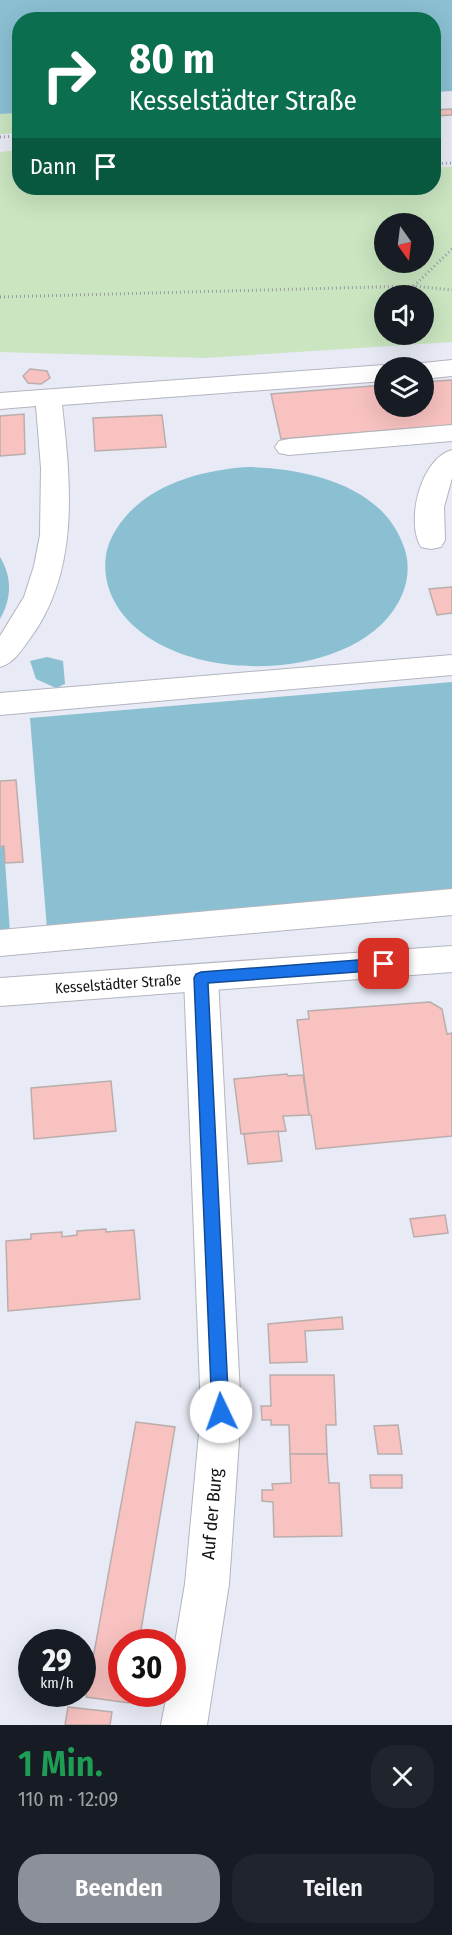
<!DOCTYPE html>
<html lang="de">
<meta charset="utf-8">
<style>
body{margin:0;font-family:"Fira Sans Condensed",sans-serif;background:#20242c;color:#f1f3f6;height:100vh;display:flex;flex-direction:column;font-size:22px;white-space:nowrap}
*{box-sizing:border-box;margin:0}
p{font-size:20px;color:#9ea1a6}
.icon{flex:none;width:33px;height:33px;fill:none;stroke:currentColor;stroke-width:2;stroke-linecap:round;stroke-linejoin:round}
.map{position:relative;height:1725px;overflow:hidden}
.details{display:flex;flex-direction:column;background:#171b24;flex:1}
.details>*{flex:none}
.guide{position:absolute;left:12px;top:12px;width:429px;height:183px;border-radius:24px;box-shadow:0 6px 24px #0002;background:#0b6e4f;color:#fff;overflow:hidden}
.needle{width:39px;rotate:166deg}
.buttons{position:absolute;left:374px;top:213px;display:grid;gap:12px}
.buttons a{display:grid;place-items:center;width:60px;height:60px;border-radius:50%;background:#171b24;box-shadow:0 6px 24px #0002;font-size:30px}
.speed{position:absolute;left:18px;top:1629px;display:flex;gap:12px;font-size:30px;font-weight:700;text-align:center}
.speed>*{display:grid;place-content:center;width:78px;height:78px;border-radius:50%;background:#171b24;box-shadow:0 6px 24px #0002;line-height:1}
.speed small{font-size:15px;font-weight:400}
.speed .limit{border:9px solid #d22;background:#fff;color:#111}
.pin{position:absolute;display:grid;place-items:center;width:51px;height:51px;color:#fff;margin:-26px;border-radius:12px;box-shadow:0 3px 9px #0006}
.me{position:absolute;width:66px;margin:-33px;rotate:357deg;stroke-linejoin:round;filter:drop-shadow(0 0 4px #0008)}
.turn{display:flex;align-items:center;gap:21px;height:126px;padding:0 18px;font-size:27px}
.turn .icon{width:78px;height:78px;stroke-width:2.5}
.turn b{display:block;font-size:42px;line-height:51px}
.then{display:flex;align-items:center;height:57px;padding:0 18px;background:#0003;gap:12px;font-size:22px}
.round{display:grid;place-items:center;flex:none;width:63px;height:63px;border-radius:24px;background:#20242c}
.overview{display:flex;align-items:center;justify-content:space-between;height:102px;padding:0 18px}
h1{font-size:36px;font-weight:600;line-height:45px;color:#1e9e55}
.button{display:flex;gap:12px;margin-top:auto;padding:12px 18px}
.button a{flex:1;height:69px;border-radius:24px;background:#8c9099;color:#fff;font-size:24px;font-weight:600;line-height:69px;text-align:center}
.button a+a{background:#20242c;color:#f1f3f6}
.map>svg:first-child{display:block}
</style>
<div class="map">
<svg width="452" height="1725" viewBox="0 0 452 1725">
<rect width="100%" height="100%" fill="#e8eaf5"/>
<g fill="#cae5c0" fill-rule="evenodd">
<polygon points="19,113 19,133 0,134 0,114"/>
<path d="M19,150L20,188H434V167H452V342L205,358L0,352V152ZM384,224H423V262H384ZM384,296H423V334H384Z"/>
</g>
<g fill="#8ac0d2">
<polygon points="0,0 452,0 452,91 434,92 434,20 20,20 19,113 0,114"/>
<path d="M248,467C304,468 379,484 402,542C411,562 409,583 398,603C350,690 148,688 110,592C102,570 104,547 117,528C145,485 200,470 248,467Z"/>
<path d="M0,557C12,577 12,598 0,619Z"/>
<polygon points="47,657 63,661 65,684 56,688 36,679 30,661"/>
<polygon points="452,682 452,891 47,929 30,718"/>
<polygon points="4,846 10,933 0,934 0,847"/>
</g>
<g fill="#f7c2c0" stroke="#baaead" stroke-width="1.5">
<polygon points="452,109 452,115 435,116 434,113 434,110"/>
<polygon points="30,369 47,371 50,378 41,384 28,383 23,376"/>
<polygon points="452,380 452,425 281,439 271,394 384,385 384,406 423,406 423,382"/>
<polygon points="24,414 25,454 0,456 0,416"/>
<polygon points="162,415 166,447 95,451 93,418"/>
<polygon points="452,587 452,613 437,615 429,589"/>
<polygon points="16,780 23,862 5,863 4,846 0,847 0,781"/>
<polygon points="430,1002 442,1009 447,1034 452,1033 452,1136 316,1149 311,1115 309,1115 297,1020 309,1019 308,1011"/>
<polygon points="287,1074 288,1076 303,1075 309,1115 283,1116 286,1131 241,1134 234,1079"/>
<polygon points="111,1081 116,1131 34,1139 31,1088"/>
<polygon points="278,1131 282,1161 248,1164 244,1134"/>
<polygon points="445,1215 448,1233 414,1237 410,1219"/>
<polygon points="106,1229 106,1232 134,1230 140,1299 8,1311 6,1241 31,1239 31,1234 62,1232 62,1237 77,1235 77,1231"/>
<polygon points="342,1317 343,1329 305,1331 307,1362 270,1363 268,1324"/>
<polygon points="270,1375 334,1375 336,1425 326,1425 327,1454 290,1454 289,1425 271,1425 271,1420 262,1420 261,1406 271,1406"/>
<polygon points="136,1422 175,1427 139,1642 122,1642 122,1694 131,1694 129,1703 86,1697"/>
<polygon points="398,1425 402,1454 378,1454 374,1426"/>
<polygon points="290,1454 327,1454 329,1483 339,1483 342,1536 274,1537 273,1502 262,1501 262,1490 273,1490 272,1484 291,1483"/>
<polygon points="370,1475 402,1475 402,1488 371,1488"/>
<polygon points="68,1707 112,1712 110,1725 65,1725"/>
</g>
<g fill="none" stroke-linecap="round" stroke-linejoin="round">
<defs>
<g id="minor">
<polygon points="452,360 452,376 423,379 423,368 412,368 423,363"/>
<path d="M384,365L393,368H384V381L62,405C71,484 80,572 29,640C20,652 14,663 0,667V636L24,597L34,566L40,535L41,468L36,406L0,409V393Z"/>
<polygon points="452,425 452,441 289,455 279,453 275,447 279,441 289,439"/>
<path d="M452,450V478L444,507L445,540L441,547L431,549L421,547C405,521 421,458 452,450Z"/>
<polygon points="452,655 452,675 0,715 0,693"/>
<polygon points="452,889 452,915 0,956 0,930"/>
<polygon points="201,964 213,968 218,978 241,1412 229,1584 207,1725 161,1725 167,1694 172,1694 172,1660 185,1584 201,1412 184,978 189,968"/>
</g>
<polygon id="major" points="452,946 452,972 0,1006 0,978"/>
</defs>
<use href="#minor" stroke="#b3b5bf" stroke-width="2"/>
<use href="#major" stroke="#b3b5bf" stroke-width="2"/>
<g stroke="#999aa2" stroke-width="3" stroke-dasharray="1 3" stroke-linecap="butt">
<polyline points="0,137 20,136"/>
<polyline points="434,164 452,163"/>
<polyline points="414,286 452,249"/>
<polyline points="0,297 414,286 452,290"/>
</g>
<use href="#minor" fill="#fff" fill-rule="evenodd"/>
<use href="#major" fill="#fff" fill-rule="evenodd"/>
</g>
<polygon fill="#1a73e8" stroke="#114b97" stroke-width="1.5" points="384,958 389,960 391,964 389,968 384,970 208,983 229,1412 227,1417 221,1420 215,1417 212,1412 194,978 196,974 201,972"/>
<g text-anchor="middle" stroke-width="4.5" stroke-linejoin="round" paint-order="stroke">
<g font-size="15" fill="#141418" stroke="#fff">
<text transform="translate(118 984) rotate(-4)" y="5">Kesselstädter Straße</text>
</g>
<g font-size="18" fill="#141418" stroke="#fff">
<text transform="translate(212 1514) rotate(-85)" y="6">Auf der Burg</text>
</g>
</g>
</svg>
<div class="buttons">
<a><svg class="needle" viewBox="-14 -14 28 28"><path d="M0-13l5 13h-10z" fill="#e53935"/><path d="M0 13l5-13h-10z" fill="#9ea1a6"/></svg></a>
<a><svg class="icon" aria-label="sound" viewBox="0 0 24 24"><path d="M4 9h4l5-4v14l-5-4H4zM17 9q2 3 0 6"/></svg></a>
<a><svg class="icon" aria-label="layers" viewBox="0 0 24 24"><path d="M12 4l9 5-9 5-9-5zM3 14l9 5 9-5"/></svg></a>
</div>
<div class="speed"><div>29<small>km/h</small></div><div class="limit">30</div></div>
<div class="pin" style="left:384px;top:964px;background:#d93025"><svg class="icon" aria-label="arrive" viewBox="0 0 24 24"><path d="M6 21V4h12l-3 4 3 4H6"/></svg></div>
<svg class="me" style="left:221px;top:1412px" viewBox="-20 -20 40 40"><circle r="19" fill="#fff"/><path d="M0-13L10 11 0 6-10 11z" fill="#1a73e8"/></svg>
<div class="guide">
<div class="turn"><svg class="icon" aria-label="right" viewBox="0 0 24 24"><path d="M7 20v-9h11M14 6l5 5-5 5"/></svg><div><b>80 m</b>Kesselstädter Straße</div></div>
<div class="then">Dann<svg class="icon" aria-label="arrive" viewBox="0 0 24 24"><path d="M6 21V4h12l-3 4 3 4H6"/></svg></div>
</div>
</div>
<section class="details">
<div class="overview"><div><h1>1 Min.</h1><p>110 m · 12:09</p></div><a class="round"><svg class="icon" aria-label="close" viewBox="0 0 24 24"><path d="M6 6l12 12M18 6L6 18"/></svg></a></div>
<div class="button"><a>Beenden</a><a>Teilen</a></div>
</section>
